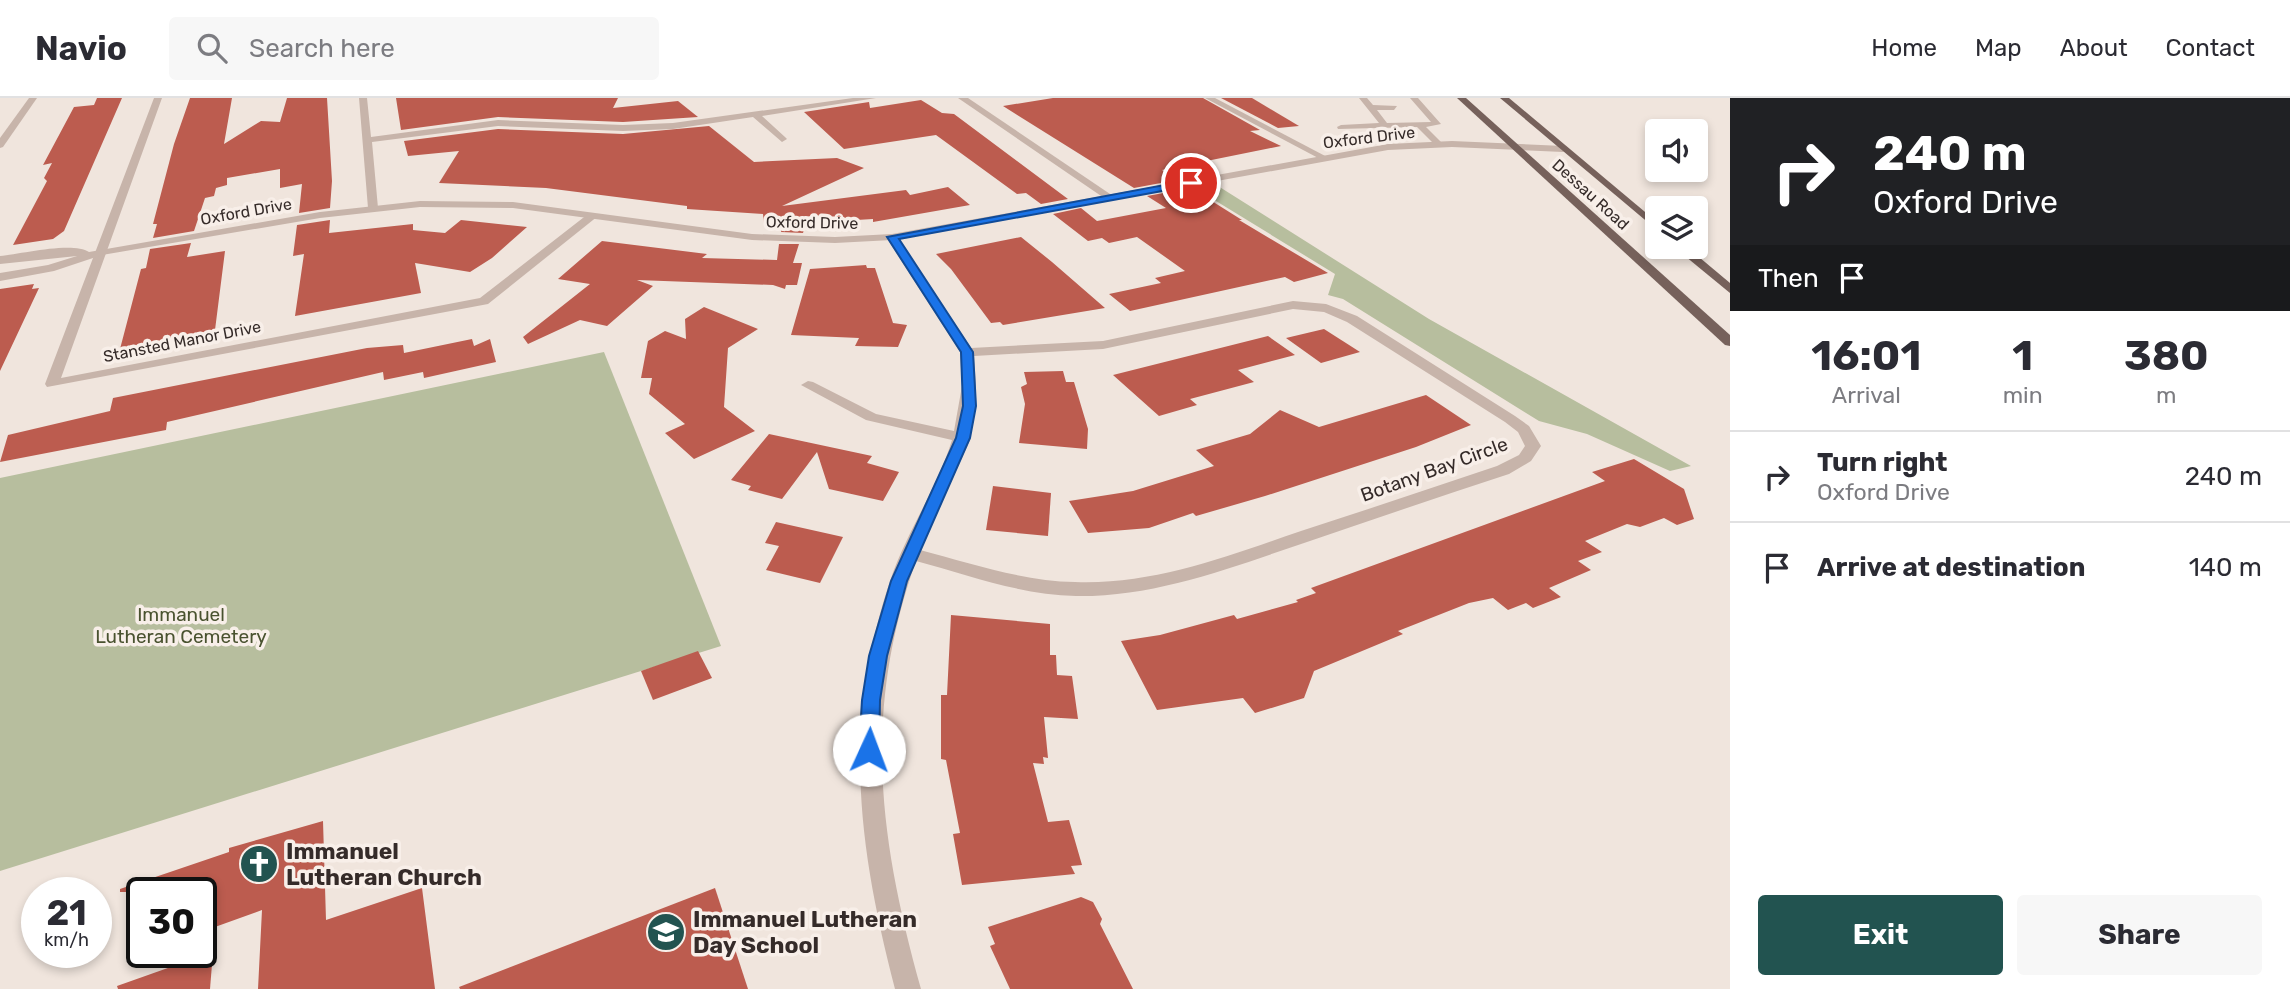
<!DOCTYPE html>
<style>
body{margin:0;font-family:Rubik,sans-serif;background:#f7f7f7;color:#2b2b33;height:100vh;display:flex;flex-direction:column;font-size:26px;white-space:nowrap}
*{box-sizing:border-box;margin:0}
p{font-size:23px;color:#7c7c81}
.icon{flex:none;width:38px;height:38px;fill:none;stroke:currentColor;stroke-width:2;stroke-linecap:round;stroke-linejoin:round}
.map{position:relative;flex:1;overflow:hidden}
.details{display:flex;flex-direction:column;background:#fff;width:560px}
.details>*{flex:none}
.top-card{background:#202124;color:#fff;overflow:hidden}
.buttons{position:absolute;left:1645px;top:21px;display:grid;gap:14px}
.buttons a{display:grid;place-items:center;width:63px;height:63px;border-radius:7px;background:#fff;box-shadow:0 4px 10px #0003;font-size:35px}
.speed{position:absolute;left:21px;top:779px;display:flex;gap:14px;font-size:35px;font-weight:700;text-align:center}
.speed>*{display:grid;place-content:center;width:91px;height:91px;border-radius:50%;background:#fff;box-shadow:0 4px 10px #0003;line-height:1}
.speed small{font-size:18px;font-weight:400}
.speed .limit{border:4px solid #111;border-radius:10px;background:#fff;color:#111}
.pin{position:absolute;display:grid;place-items:center;width:60px;height:60px;color:#fff;margin:-30px;border:4px solid #fff;border-radius:50%;box-shadow:0 2px 7px #0007}
.me{position:absolute;width:77px;margin:-38px;rotate:2deg;stroke-linejoin:round;filter:drop-shadow(0 0 5px #0008)}
.turn{display:flex;align-items:center;gap:24px;height:147px;padding:0 28px;font-size:32px}
.turn .icon{width:91px;height:91px;stroke-width:2.5}
.turn b{display:block;font-size:49px;line-height:60px}
.then{display:flex;align-items:center;height:66px;padding:0 28px;background:#0003;gap:14px;font-size:26px}
.eta{display:flex;justify-content:space-evenly;align-items:center;height:119px;text-align:center}
.eta b{font-size:42px;font-weight:700;line-height:49px}
.action{display:flex;gap:14px;margin-top:auto;padding:14px 28px}
.action a{flex:1;height:80px;border-radius:7px;background:#225350;color:#fff;font-size:28px;font-weight:700;line-height:80px;text-align:center}
.action a+a{background:#f7f7f7;color:#2b2b33}
ul{padding:0;list-style:none}
li{display:flex;align-items:center;gap:21px;height:91px;padding:0 28px;border-top:2px solid #e1e1e2}
li div{flex:1}
li b{display:block;font-size:26px}
li em{font-style:normal}
header{display:flex;align-items:center;gap:42px;box-sizing:border-box;height:98px;padding:0 35px;background:#fff;border-bottom:2px solid #e1e1e2}
header strong{font-size:33px}
nav{display:flex;gap:38px;margin-inline-start:auto;font-size:24px}
.search{width:490px;height:63px;background:#f7f7f7;display:flex;align-items:center;gap:18px;box-sizing:border-box;padding:0 24px;border-radius:7px;color:#7c7c81;font-size:26px}
main{display:flex;flex:1;min-height:0}
.map>svg:first-child{display:block}
</style>
<header>
<strong>Navio</strong>
<div class="search"><svg class="icon" aria-label="search" viewBox="0 0 24 24"><circle cx="10" cy="10" r="6"/><path d="M15 15l6 6"/></svg>Search here</div>
<nav><a>Home</a><a>Map</a><a>About</a><a>Contact</a></nav>
</header>
<main>
<div class="map">
<svg width="1730" height="891" viewBox="0 0 1730 891">
<rect width="100%" height="100%" fill="#f0e5dd"/>
<g fill="#b7be9e">
<polygon points="1218,88 1429,221 1691,368 1670,373 1587,336 1539,323 1343,201 1328,197 1335,176 1198,92"/>
<polygon points="604,254 721,548 0,773 0,380"/>
</g>
<g fill="#bc5c4f">
<polygon points="97,0 122,0 64,133 53,141 13,147 47,83 44,80 52,65 43,67 74,9 94,7"/>
<polygon points="190,0 232,0 224,46 261,23 280,24 287,0 327,0 332,83 330,110 299,115 302,86 280,90 280,71 227,80 227,87 216,90 214,98 205,100 194,133 153,140 157,126 153,126 174,46"/>
<polygon points="396,0 618,0 613,10 678,3 698,19 623,24 498,19 401,32"/>
<polygon points="1053,0 1203,0 1260,32 1250,33 1281,48 1162,72 1177,82 1134,90 1003,8"/>
<polygon points="1221,0 1252,0 1299,28 1278,30"/>
<polygon points="921,2 942,15 954,16 1068,101 1041,106 1026,95 1017,96 936,37 844,51 804,14 869,4 870,10"/>
<polygon points="709,28 754,64 837,60 864,70 782,108 906,92 910,97 948,89 970,107 873,124 873,121 806,125 803,135 781,134 783,125 764,126 763,116 687,111 687,108 546,90 439,85 459,53 408,58 404,43 498,31 623,36"/>
<polygon points="1191,90 1242,122 1239,122 1328,175 1294,184 1285,179 1130,213 1109,196 1161,185 1155,180 1185,173 1137,139 1109,145 1102,140 1088,143 1053,116 1081,110 1097,123 1166,110 1147,98"/>
<polygon points="330,122 329,135 413,126 413,132 445,135 461,122 527,129 492,160 470,174 415,165 421,195 295,218 304,156 293,158 297,127"/>
<polygon points="1021,139 1052,164 1105,210 1003,227 1000,224 991,225 951,171 936,156"/>
<polygon points="602,143 707,156 702,160 777,162 779,146 799,146 793,165 802,165 797,187 786,187 785,191 773,187 637,182 653,188 607,228 580,222 528,246 523,239 590,186 558,181"/>
<polygon points="191,145 187,159 225,153 215,232 120,251 141,171 146,170 150,151"/>
<polygon points="866,167 867,170 875,170 893,225 907,227 898,249 855,248 859,240 791,237 810,171"/>
<polygon points="34,186 32,191 39,190 0,273 0,191"/>
<polygon points="704,209 758,231 728,250 724,309 755,333 694,361 665,335 685,326 649,296 652,280 641,280 648,243 665,233 686,241 685,221"/>
<polygon points="1324,231 1360,254 1321,265 1286,240"/>
<polygon points="1268,238 1295,257 1238,272 1254,284 1190,301 1197,307 1159,318 1113,277"/>
<polygon points="472,241 474,248 490,241 496,264 424,280 423,274 384,282 383,274 167,324 166,332 0,364 8,337 110,313 113,300 367,250 403,247 404,255"/>
<polygon points="1063,273 1066,284 1074,284 1088,331 1087,351 1019,345 1025,306 1021,289 1027,286 1024,274"/>
<polygon points="1426,297 1471,327 1416,349 1265,398 1196,418 1193,415 1149,430 1088,435 1069,403 1133,393 1214,368 1196,352 1250,336 1280,312 1319,329"/>
<polygon points="769,336 872,358 867,365 899,374 883,403 829,391 817,354 782,401 748,392 751,388 731,382"/>
<polygon points="1634,361 1684,391 1694,421 1677,427 1664,420 1640,429 1627,426 1585,443 1602,454 1578,463 1591,472 1549,490 1561,499 1533,510 1526,505 1508,512 1493,500 1469,505 1398,533 1403,536 1314,573 1304,600 1255,615 1243,600 1157,612 1121,543 1160,537 1234,517 1237,521 1298,504 1296,502 1316,495 1311,490 1605,383 1592,374"/>
<polygon points="993,388 1051,395 1048,438 986,432"/>
<polygon points="776,424 843,439 820,485 766,472 779,448 765,445"/>
<polygon points="951,517 1050,526 1050,557 1056,557 1057,577 1072,578 1078,621 1044,619 1048,660 1043,659 1044,666 1033,665 1048,724 1069,722 1082,767 1071,768 1075,776 962,787 953,736 960,735 946,662 941,661 941,597 947,597"/>
<polygon points="698,553 712,580 653,602 641,573"/>
<polygon points="323,723 326,822 422,790 435,891 258,891 262,812 201,834 201,794 120,794 120,791 229,754 229,750"/>
<polygon points="715,790 748,891 460,891 459,889"/>
<polygon points="1081,799 1093,804 1102,821 1100,826 1133,891 1010,891 990,848 995,846 988,829"/>
<polygon points="213,854 210,891 118,891 117,888"/>
</g>
<g fill="none" stroke-linecap="round" stroke-linejoin="round">
<g fill="#c7b4aa" fill-rule="evenodd">
<polygon points="1205,0 1215,0 1329,60 1322,62"/>
<polygon points="1359,0 1367,0 1373,7 1397,8 1394,12 1377,12 1387,25 1431,24 1410,0 1418,0 1441,26 1426,29 1444,47 1437,49 1417,29 1338,31 1337,29 1341,27 1379,25"/>
</g>
<g fill="#c7b4aa" fill-rule="evenodd">
<polygon points="154,0 162,0 61,280 480,200 588,116 598,118 488,206 47,289 45,286"/>
<polygon points="359,0 367,0 371,39 498,22 623,27 673,25 853,0 876,0 762,18 785,39 787,41 782,44 753,19 673,31 623,33 498,28 372,44 378,110 373,113 368,110"/>
<polygon points="958,0 968,0 1116,100 1107,102"/>
<path d="M892,136L896,137L971,250L1103,243L1293,203L1326,206L1357,218L1515,318L1529,328L1541,348L1531,363L1509,376C1442,398 1374,421 1307,444C1232,469 1157,499 1076,498C1021,497 968,477 916,463C862,615 879,740 921,891H895C858,748 842,627 890,483C906,435 937,391 952,342L866,322L801,287L808,283L813,284L876,316L954,333L962,288L960,254L886,139ZM1293,211L1324,214L1347,224L1505,324L1518,334L1525,348L1519,357L1497,368C1432,390 1366,412 1301,433C1228,458 1154,487 1075,484C1022,483 970,465 920,452L971,340L969,337L976,288L974,258L1103,251Z"/>
</g>
<g fill="#c7b4aa" fill-rule="evenodd">
<polygon points="29,0 37,0 3,49 0,50 0,40"/>
<path d="M1452,43L1563,48L1568,51L1563,54L1452,49L1388,52L892,142L835,145L752,142L513,110L420,109L320,120L102,157L54,173L0,183V175L48,167L77,158L0,166V158C20,156 73,143 89,154L320,114L420,103L513,104L752,136L835,139L892,136L1388,46Z"/>
</g>
<g fill="#76615b" fill-rule="evenodd">
<polygon points="1457,0 1466,0 1730,237 1730,248 1725,247"/>
<polygon points="1500,0 1509,0 1657,124 1657,132"/>
<polygon points="1674,149 1687,149 1730,185 1730,195"/>
</g>
</g>
<polygon fill="#1a73e8" stroke="#114b97" stroke-width="2" points="1191,82 1195,87 899,141 973,254 976,308 970,340 907,483 887,558 880,602 879,652 876,658 862,658 859,652 862,602 869,558 891,483 956,340 963,308 961,254 887,139"/>
<defs>
<symbol id="church-disc" viewBox="-11 -11 22 22"><circle r="9.5" fill="#225350" stroke="#f8efe9"/><path d="M-1.2-6h2.4v3.5h3.3v2.4h-3.3V6h-2.4V-.1h-3.3v-2.4h3.3Z" fill="#fff"/></symbol>
<symbol id="school-disc" viewBox="-11 -11 22 22"><circle r="9.5" fill="#225350" stroke="#f8efe9"/><path d="M0-5L7-2L0 1L-7-2ZM-4 1L0 2.5L4 1V4Q0 6-4 4Z" fill="#fff"/></symbol>
</defs>
<g fill-rule="evenodd">
<use href="#church-disc" x="237" y="744" width="44" height="44"/>
<use href="#school-disc" x="644" y="812" width="44" height="44"/>
</g>
<g text-anchor="middle" stroke-width="7" stroke-linejoin="round" paint-order="stroke">
<g font-size="16" fill="#352b29" stroke="#f8efe9">
<text transform="translate(1369 39) rotate(-7)" y="6">Oxford Drive</text>
<text transform="translate(1591 96) rotate(42)" y="6">Dessau Road</text>
<text transform="translate(246 113) rotate(-10)" y="6">Oxford Drive</text>
<text transform="translate(812 124) rotate(1)" y="6">Oxford Drive</text>
<text transform="translate(182 243) rotate(-11)" y="6">Stansted Manor Drive</text>
</g>
<g font-size="19" fill="#352b29" stroke="#f8efe9">
<text transform="translate(1434 371) rotate(-20)" y="7">Botany Bay Circle</text>
</g>
<g font-size="19" fill="#49522f" stroke="#f8efe9">
<text x="181" y="523">Immanuel<tspan x="181" dy="22">Lutheran Cemetery</tspan></text>
</g>
<g font-size="23" font-weight="bold" fill="#352b29" stroke="#f8efe9" text-anchor="start">
<text x="286" y="761">Immanuel<tspan x="286" dy="26">Lutheran Church</tspan></text>
<text x="693" y="829">Immanuel Lutheran<tspan x="693" dy="26">Day School</tspan></text>
</g>
</g>
</svg>
<div class="buttons">
<a><svg class="icon" aria-label="sound" viewBox="0 0 24 24"><path d="M4 9h4l5-4v14l-5-4H4zM17 9q2 3 0 6"/></svg></a>
<a><svg class="icon" aria-label="layers" viewBox="0 0 24 24"><path d="M12 4l9 5-9 5-9-5zM3 14l9 5 9-5"/></svg></a>
</div>
<div class="speed"><div>21<small>km/h</small></div><div class="limit">30</div></div>
<div class="pin" style="left:1191px;top:85px;background:#d93025"><svg class="icon" aria-label="arrive" viewBox="0 0 24 24"><path d="M6 21V4h12l-3 4 3 4H6"/></svg></div>
<svg class="me" style="left:869px;top:652px" viewBox="-20 -20 40 40"><circle r="19" fill="#fff"/><path d="M0-13L10 11 0 6-10 11z" fill="#1a73e8"/></svg>
</div>
<section class="details">
<div class="top-card">
<div class="turn"><svg class="icon" aria-label="right" viewBox="0 0 24 24"><path d="M7 20v-9h11M14 6l5 5-5 5"/></svg><div><b>240 m</b>Oxford Drive</div></div>
<div class="then">Then<svg class="icon" aria-label="arrive" viewBox="0 0 24 24"><path d="M6 21V4h12l-3 4 3 4H6"/></svg></div>
</div>
<div class="eta">
<div><b>16:01</b><p>Arrival</p></div>
<div><b>1</b><p>min</p></div>
<div><b>380</b><p>m</p></div>
</div>
<ul>
<li><svg class="icon" aria-label="right" viewBox="0 0 24 24"><path d="M7 20v-9h11M14 6l5 5-5 5"/></svg><div><b>Turn right</b><p>Oxford Drive</p></div><em>240 m</em></li>
<li><svg class="icon" aria-label="arrive" viewBox="0 0 24 24"><path d="M6 21V4h12l-3 4 3 4H6"/></svg><div><b>Arrive at destination</b></div><em>140 m</em></li>
</ul>
<div class="action"><a>Exit</a><a>Share</a></div>
</section>
</main>
